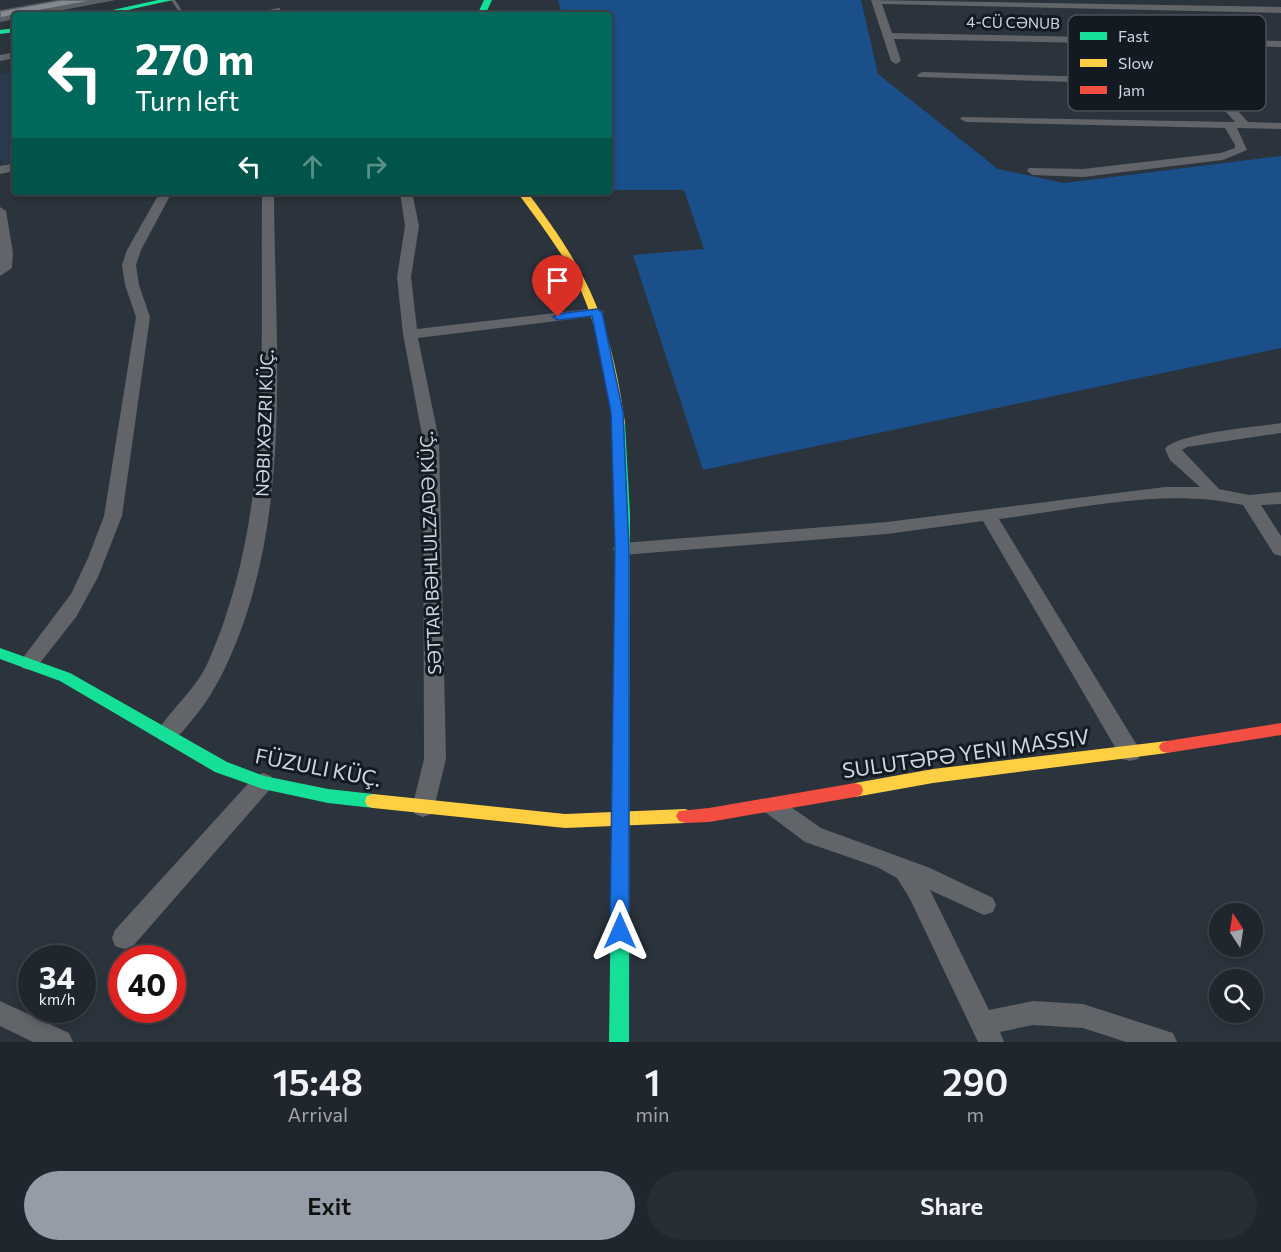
<!DOCTYPE html>
<meta charset="utf-8">
<style>
body{margin:0;font-family:Commissioner,sans-serif;background:#282e35;color:#f1f3f6;height:100vh;display:flex;flex-direction:column;font-size:22px;white-space:nowrap}
*{box-sizing:border-box;margin:0}
p{font-size:20px;color:#a2a5aa}
.icon{flex:none;width:33px;height:33px;fill:none;stroke:currentColor;stroke-width:2;stroke-linecap:round;stroke-linejoin:round}
.map{position:relative;height:1042px;overflow:hidden}
.side{display:flex;flex-direction:column;background:#20262d;flex:1}
.side>*{flex:none}
.top-card{position:absolute;left:12px;top:12px;width:600px;height:183px;border-radius:6px;box-shadow:0 3px 9px #0003,0 0 0 2px #3d4349;background:#00695c;color:#fff;overflow:hidden}
.needle{width:39px;rotate:348deg}
.tools{position:absolute;left:1209px;top:903px;display:grid;gap:12px}
.tools a{display:grid;place-items:center;width:54px;height:54px;border-radius:50%;background:#20262d;box-shadow:0 3px 9px #0003,0 0 0 2px #3d4349;font-size:30px}
.speed{position:absolute;left:18px;top:945px;display:flex;gap:12px;font-size:30px;font-weight:700;text-align:center}
.speed>*{display:grid;place-content:center;width:78px;height:78px;border-radius:50%;background:#20262d;box-shadow:0 3px 9px #0003,0 0 0 2px #3d4349;line-height:1}
.speed small{font-size:15px;font-weight:400}
.speed .limit{border:9px solid #d22;background:#fff;color:#111}
.pin{position:absolute;display:grid;place-items:center;width:51px;height:51px;color:#fff;margin:-62px -26px;border-radius:50% 50% 50% 0;rotate:-45deg;box-shadow:0 0 6px #0007}
.pin .icon{rotate:45deg}
.me{position:absolute;width:66px;margin:-33px;rotate:0deg;stroke-linejoin:round;filter:drop-shadow(0 0 4px #0008)}
.turn{display:flex;align-items:center;gap:21px;height:126px;padding:0 24px;font-size:27px}
.turn .icon{width:78px;height:78px;stroke-width:2.5}
.turn b{display:block;font-size:42px;line-height:51px}
.lanes{display:flex;align-items:center;height:57px;padding:0 24px;background:#0003;justify-content:center;gap:30px;direction:ltr}
.lanes .off{opacity:.35}
.eta{display:flex;justify-content:space-evenly;align-items:center;height:102px;text-align:center}
.eta b{font-size:36px;font-weight:600;line-height:42px}
.primary-button{display:flex;gap:12px;margin-top:auto;padding:12px 24px}
.primary-button a{flex:1;height:69px;border-radius:36px;background:#949da7;color:#111;font-size:24px;font-weight:600;line-height:69px;text-align:center}
.primary-button a+a{background:#282e35;color:#f1f3f6}
.map>svg:first-child{display:block}
</style>
<div class="map">
<svg width="1281" height="1042" viewBox="0 0 1281 1042">
<rect width="100%" height="100%" fill="#2b333c"/>
<polygon fill="#2a3b50" points="15,71 15,162 3,164 0,156 0,74"/>
<polygon fill="#1a4f89" points="558,0 861,0 878,74 998,169 1064,183 1281,156 1281,348 703,470 633,255 704,249 684,190 609,190 609,15 562,15"/>
<g fill="none" stroke-linecap="round" stroke-linejoin="round">
<g fill="#616468" fill-rule="evenodd">
<polygon points="171,0 175,0 185,15 181,15"/>
<polygon points="278,8 280,8 280,10 256,15 247,15"/>
</g>
<g fill="#616468" fill-rule="evenodd">
<polygon points="871,0 1281,7 1281,13 882,4 892,33 1281,41 1281,47 894,39 901,61 896,64 891,61"/>
<polygon points="15,52 15,58 0,61 0,55"/>
<polygon points="922,72 1202,80 1214,85 1248,122 1281,123 1281,129 1237,128 1247,150 1223,160 1083,177 1033,175 1027,171 1029,168 1083,169 1221,153 1235,148 1235,145 1225,128 966,122 960,119 962,117 1235,122 1206,89 1200,86 918,77 917,75"/>
<polygon points="15,163 15,171 0,174 0,166"/>
<polygon points="160,192 172,192 141,250 136,265 139,285 150,317 122,516 98,577 76,617 36,668 29,670 22,668 19,663 71,594 88,558 104,516 136,317 125,285 122,265 127,250"/>
<polygon points="400,192 412,192 419,226 411,277 417,329 597,308 604,312 597,316 418,338 439,440 446,759 434,808 431,814 423,817 415,814 412,808 424,759 423,440 403,334 397,277 405,226"/>
<path d="M268,193L274,197C275,340 291,493 241,630C230,659 217,689 197,714C186,726 177,745 159,740L156,734C171,708 197,689 209,660C273,513 260,354 262,197Z"/>
<polygon points="0,207 6,211 13,253 12,268 0,276"/>
<path d="M1281,423V433L1187,447L1182,450L1219,489L1249,495L1281,492V504L1261,505L1281,536V556L1274,554L1243,505C1163,487 1079,509 999,519L1138,747L1141,753L1138,759L1130,761L1122,759L983,521L887,534L622,555L615,553L613,549L615,545L622,543L887,522L1165,487H1200L1170,460L1165,449C1177,433 1258,427 1281,423Z"/>
<polygon points="263,773 271,776 274,782 271,788 133,946 124,949 115,946 112,938 115,930 255,776"/>
<polygon points="773,797 781,800 821,828 930,868 993,898 996,905 993,912 984,915 930,890 989,1010 1033,1001 1083,1004 1173,1033 1177,1042 1126,1042 1083,1028 1033,1025 1000,1032 1004,1042 978,1042 910,899 897,878 877,867 805,842 765,812 762,806 765,800"/>
<polygon points="0,1001 69,1033 73,1042 33,1042 0,1026"/>
</g>
<g fill="#16e098" fill-rule="evenodd">
<polygon points="158,0 173,0 105,15 90,15"/>
<polygon points="484,0 492,0 485,15 477,15"/>
<polygon points="15,28 15,32 0,34 0,30"/>
<polygon points="619,419 625,423 630,515 629,1042 609,1042 616,515 613,423"/>
<polygon points="0,648 70,673 227,762 264,776 328,789 373,794 379,796 381,801 379,806 373,808 328,803 263,789 215,772 60,681 0,659"/>
</g>
<g fill="#ffcf43" fill-rule="evenodd">
<path d="M517,192H527C589,273 611,322 625,423L623,426H615L613,423C606,371 597,319 572,272C556,244 536,218 517,192Z"/>
<polygon points="1167,741 1173,743 1175,747 1173,751 1167,753 933,783 855,797 849,795 847,790 849,785 855,783 933,769"/>
<polygon points="373,794 565,814 685,809 691,811 694,816 691,821 685,823 565,828 373,808 367,806 365,801 367,796"/>
</g>
<g fill="#f24e42" fill-rule="evenodd">
<polygon points="1281,723 1281,735 1167,753 1161,751 1159,747 1161,743 1167,741"/>
<polygon points="855,783 861,785 863,790 861,795 855,797 709,822 685,823 679,821 676,816 679,811 709,808"/>
</g>
</g>
<g fill="#5c6166">
<polygon points="96,0 116,0 36,15 15,15"/>
<polygon points="15,15 15,19 0,22 0,18"/>
</g>
<polygon fill="#848a92" stroke="#5c6166" stroke-width="1.5" points="61,0 96,0 0,18 0,11"/>
<polygon fill="#1a73e8" stroke="#114b97" stroke-width="1.5" points="597,309 602,312 623,412 629,549 629,931 626,937 620,939 613,937 610,931 615,549 611,412 592,316 558,320 553,317 558,314"/>
<g text-anchor="middle" stroke-width="6" stroke-linejoin="round" paint-order="stroke">
<g font-size="15" fill="#cdd6e1" stroke="#131a21">
<text transform="translate(1013 23) rotate(1)" y="5">4-CÜ CƏNUB</text>
</g>
<g font-size="18" fill="#cdd6e1" stroke="#131a21">
<text transform="translate(265 423) rotate(-88)" y="6">NƏBI XƏZRI KÜÇ.</text>
<text transform="translate(431 553) rotate(-92)" y="6">SƏTTAR BƏHLULZADƏ KÜÇ.</text>
</g>
<g font-size="21" fill="#cdd6e1" stroke="#131a21">
<text transform="translate(966 754) rotate(-8)" y="7">SULUTƏPƏ YENI MASSIV</text>
<text transform="translate(318 768) rotate(11)" y="7">FÜZULI KÜÇ.</text>
</g>
</g>
<rect x="1068" y="15" width="198" height="96" rx="9" fill="#131a21" stroke="#4b525b" stroke-width="1.5"/>
<rect x="1080" y="32" width="27" height="8" fill="#16e098"/>
<rect x="1080" y="59" width="27" height="8" fill="#ffcf43"/>
<rect x="1080" y="86" width="27" height="8" fill="#f24e42"/>
<g font-size="16" fill="#cdd6e1">
<text x="1118" y="42">Fast</text>
<text x="1118" y="69">Slow</text>
<text x="1118" y="96">Jam</text>
</g>
</svg>
<div class="tools">
<a><svg class="needle" viewBox="-14 -14 28 28"><path d="M0-13l5 13h-10z" fill="#e53935"/><path d="M0 13l5-13h-10z" fill="#a2a5aa"/></svg></a>
<a><svg class="icon" aria-label="search" viewBox="0 0 24 24"><circle cx="10" cy="10" r="6"/><path d="M15 15l6 6"/></svg></a>
</div>
<div class="speed"><div>34<small>km/h</small></div><div class="limit">40</div></div>
<div class="pin" style="left:558px;top:317px;background:#d93025"><svg class="icon" aria-label="arrive" viewBox="0 0 24 24"><path d="M6 21V4h12l-3 4 3 4H6"/></svg></div>
<svg class="me" style="left:620px;top:931px" viewBox="-20 -20 40 40"><path d="M0-17L14 15 0 8-14 15z" fill="#1a73e8" stroke="#fff" stroke-width="4"/></svg>
<div class="top-card">
<div class="turn"><svg class="icon" aria-label="left" viewBox="0 0 24 24"><path d="M17 20v-9H6M10 6l-5 5 5 5"/></svg><div><b>270 m</b>Turn left</div></div>
<div class="lanes"><svg class="icon" aria-label="left" viewBox="0 0 24 24"><path d="M17 20v-9H6M10 6l-5 5 5 5"/></svg><svg class="icon off" aria-label="ahead" viewBox="0 0 24 24"><path d="M12 20V5M6 11l6-6 6 6"/></svg><svg class="icon off" aria-label="right" viewBox="0 0 24 24"><path d="M7 20v-9h11M14 6l5 5-5 5"/></svg></div>
</div>
</div>
<section class="side">
<div class="eta">
<div><b>15:48</b><p>Arrival</p></div>
<div><b>1</b><p>min</p></div>
<div><b>290</b><p>m</p></div>
</div>
<div class="primary-button"><a>Exit</a><a>Share</a></div>
</section>
